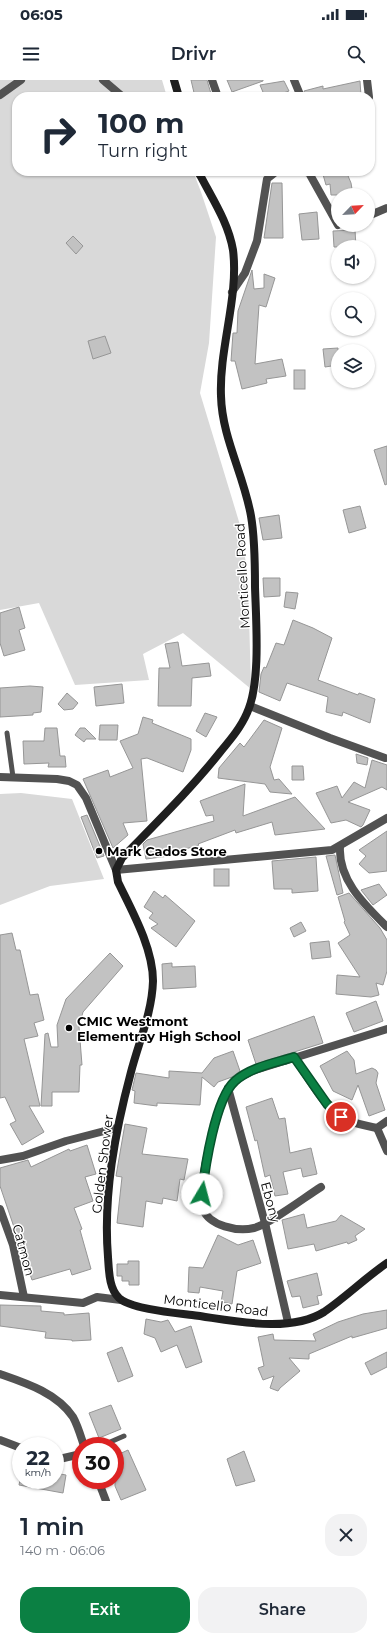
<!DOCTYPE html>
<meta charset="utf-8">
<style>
body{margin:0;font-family:Montserrat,sans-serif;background:#f2f2f3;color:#1f2937;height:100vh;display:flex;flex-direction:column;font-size:15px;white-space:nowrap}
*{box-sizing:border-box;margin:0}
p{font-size:13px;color:#747a83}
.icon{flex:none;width:22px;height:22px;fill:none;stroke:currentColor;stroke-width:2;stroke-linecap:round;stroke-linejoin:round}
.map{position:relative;height:1421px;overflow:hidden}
.side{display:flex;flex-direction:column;background:#fff;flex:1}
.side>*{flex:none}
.hud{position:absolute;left:12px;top:12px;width:363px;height:84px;border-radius:16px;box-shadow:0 1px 3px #0004;background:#fff;color:#1f2937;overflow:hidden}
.needle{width:26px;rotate:65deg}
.fabs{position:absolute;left:331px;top:108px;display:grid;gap:8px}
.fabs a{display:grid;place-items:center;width:44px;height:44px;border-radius:50%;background:#fff;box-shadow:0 1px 3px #0004;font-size:20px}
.speed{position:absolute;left:12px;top:1357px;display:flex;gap:8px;font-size:20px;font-weight:700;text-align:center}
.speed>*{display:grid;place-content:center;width:52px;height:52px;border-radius:50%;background:#fff;box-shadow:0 1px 3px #0004;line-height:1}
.speed small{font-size:10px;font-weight:400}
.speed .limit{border:6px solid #d22;background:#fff;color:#111}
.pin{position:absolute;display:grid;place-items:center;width:34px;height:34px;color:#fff;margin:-17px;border:2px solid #fff;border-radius:50%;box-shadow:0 1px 4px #0007}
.me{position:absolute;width:44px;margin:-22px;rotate:8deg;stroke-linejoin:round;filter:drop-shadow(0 0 3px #0008)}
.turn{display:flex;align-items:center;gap:14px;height:84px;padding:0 20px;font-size:18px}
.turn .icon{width:52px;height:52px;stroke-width:2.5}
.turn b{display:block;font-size:28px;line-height:34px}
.round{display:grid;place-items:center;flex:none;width:42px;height:42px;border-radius:16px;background:#f2f2f3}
.overview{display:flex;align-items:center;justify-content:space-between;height:68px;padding:0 20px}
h1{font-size:24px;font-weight:600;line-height:30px}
.primary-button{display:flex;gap:8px;margin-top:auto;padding:8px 20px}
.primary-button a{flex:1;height:46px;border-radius:16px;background:#0b8043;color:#fff;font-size:16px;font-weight:600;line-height:46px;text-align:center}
.primary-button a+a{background:#f2f2f3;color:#1f2937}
.status{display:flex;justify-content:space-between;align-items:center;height:28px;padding:0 20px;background:#fff;direction:ltr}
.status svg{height:11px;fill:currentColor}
header{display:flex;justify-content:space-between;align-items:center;height:52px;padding:0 20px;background:#fff;font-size:18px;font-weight:600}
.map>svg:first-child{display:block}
</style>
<div class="status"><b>06:05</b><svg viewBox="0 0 49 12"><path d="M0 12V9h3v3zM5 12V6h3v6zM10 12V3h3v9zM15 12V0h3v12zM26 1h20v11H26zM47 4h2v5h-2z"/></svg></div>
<header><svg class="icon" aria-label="menu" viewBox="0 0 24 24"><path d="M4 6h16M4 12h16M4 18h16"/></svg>Drivr<svg class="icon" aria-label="search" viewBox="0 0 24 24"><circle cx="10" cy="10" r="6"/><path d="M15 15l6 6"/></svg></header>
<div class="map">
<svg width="387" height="1421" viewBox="0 0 387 1421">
<rect width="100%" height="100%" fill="#fff"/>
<g fill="#d9d9d9">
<polygon points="0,0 162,0 167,17 17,17 17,91 193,91 201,112 216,157 209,263 200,313 240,445 248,497 251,609 183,553 143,574 149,600 75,605 39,523 0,530"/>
<polygon points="21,713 72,719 104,799 50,806 0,825 0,714"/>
</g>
<g fill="#c2c2c2" stroke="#969696">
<polygon points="191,0 207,0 212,17 195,17"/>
<polygon points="227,0 263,0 263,1 232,12"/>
<polygon points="284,1 289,11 272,17 265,17 260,5"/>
<polygon points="360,1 361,16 306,17 304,11 323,6 323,9"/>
<polygon points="322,91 346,91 351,103 353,115 331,115 330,104 326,105"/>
<polygon points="272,103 282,103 283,158 264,158"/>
<polygon points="317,132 319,159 302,160 299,134"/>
<polygon points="355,150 356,167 334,167 333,151"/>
<polygon points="73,156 83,166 76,174 66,163"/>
<polygon points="252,190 254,209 264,208 264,194 275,198 266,227 259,225 255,284 282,279 286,296 266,299 267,303 242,309 235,281 231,281 233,253 237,253 238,231"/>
<polygon points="105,256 111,273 93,279 88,261"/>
<polygon points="338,268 338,285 325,287 323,269"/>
<rect x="294" y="290" width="11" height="19"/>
<polygon points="387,366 387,404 385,405 374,370"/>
<polygon points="360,426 366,448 349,453 343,430"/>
<polygon points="279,435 282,458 263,460 259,438"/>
<polygon points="263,498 280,498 280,516 264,517"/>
<polygon points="286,512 298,513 295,529 284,527"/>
<polygon points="19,527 25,548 19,550 25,570 4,576 0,563 0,533"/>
<polygon points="293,540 313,548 332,558 318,600 358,615 359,613 375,619 370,643 343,632 342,636 326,632 328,617 287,603 280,621 259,612 261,594 264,587 266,588 276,563 284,565"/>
<polygon points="178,562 182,586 209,583 211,596 192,598 191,626 158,626 159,588 170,588 165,564"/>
<polygon points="122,604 124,623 96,626 94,607"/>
<polygon points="30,606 43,607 41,632 33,633 33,635 0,637 0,608"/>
<polygon points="67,613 78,623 73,629 64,630 58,624"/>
<polygon points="205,633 217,637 206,657 196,651"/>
<polygon points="143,637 153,640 152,643 191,659 191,670 183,692 147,678 141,679 147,741 123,743 128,755 113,768 83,699 108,690 110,697 133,688 120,661 138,654"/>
<polygon points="264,640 282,648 270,687 274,700 279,699 292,714 270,712 265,704 218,698 219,688 240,663 244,667"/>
<polygon points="100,645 118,645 117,660 99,660"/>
<polygon points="45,648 57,648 60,676 65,676 66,687 48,687 49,683 24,684 23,661 44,661"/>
<polygon points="80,648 85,648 96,659 86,659 84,662 75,655"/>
<polygon points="356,674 368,678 367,685 357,683"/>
<polygon points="372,680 387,685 387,710 382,707 348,722 370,730 363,745 361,747 346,740 331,743 316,713 337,706 342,718 354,702 365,708"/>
<polygon points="292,686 303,686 304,700 292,700"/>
<polygon points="245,704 243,736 295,717 325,749 275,755 272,742 236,753 235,750 198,764 199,765 168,774 169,776 146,779 143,764 147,760 214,741 213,735 206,736 200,721"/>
<polygon points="87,735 104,776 97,778 81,737"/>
<polygon points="387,751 387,791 369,793 359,784 366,776 359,770"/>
<polygon points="335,775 343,813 337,815 326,776"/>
<polygon points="316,777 318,811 292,813 292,809 274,809 272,781"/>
<rect x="214" y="789" width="15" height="17"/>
<polygon points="379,804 387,815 373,825 361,810"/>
<polygon points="154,811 163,818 165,815 195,841 176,867 151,848 158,844 149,838 153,833 144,827"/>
<polygon points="349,813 380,848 387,860 387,891 383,905 376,903 379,915 371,917 336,914 337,895 360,897 338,863 350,855 344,842 345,841 338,817"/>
<polygon points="301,842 306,851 294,857 290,848"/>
<polygon points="12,853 16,870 20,870 30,915 38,914 44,940 34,943 38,956 24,959 40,1026 29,1026 44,1052 22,1065 10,1044 16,1041 5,1017 0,1018 0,855"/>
<polygon points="329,861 331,877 312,879 310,863"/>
<polygon points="110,873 123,886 83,932 79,947 82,985 80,985 79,1012 52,1012 52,1026 41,1026 45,954 48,953 51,967 58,967 57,945 66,919"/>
<polygon points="172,883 172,887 195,886 196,907 163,909 162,884"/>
<polygon points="376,921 383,941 354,952 346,933"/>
<polygon points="314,936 323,963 256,984 248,960"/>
<polygon points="233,971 240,991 232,997 218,1002 214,1007 202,997 200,1025 157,1023 157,1026 134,1023 135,1011 132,1010 136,993 169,998 169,991 202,993 214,978"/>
<polygon points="347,971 354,980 356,994 372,988 376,990 378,993 376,1003 385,1030 369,1036 358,1005 352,1020 333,1011 320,986"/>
<polygon points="272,1018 279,1039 285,1038 290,1073 311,1068 317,1094 303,1097 301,1088 283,1092 288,1114 275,1116 270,1095 265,1097 257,1060 255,1061 246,1027"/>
<polygon points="125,1044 147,1048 142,1074 188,1079 184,1100 180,1099 177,1121 163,1118 162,1124 146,1121 143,1147 117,1143 122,1097 116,1096"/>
<polygon points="87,1065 96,1094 85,1097 93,1121 74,1128 82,1149 80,1150 91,1189 72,1195 70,1189 32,1200 0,1106 0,1088 28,1080 31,1087 69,1069 70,1071"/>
<polygon points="304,1134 307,1148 336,1141 341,1135 365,1149 355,1156 357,1160 348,1164 347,1162 316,1171 314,1164 288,1169 282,1140"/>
<polygon points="218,1155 238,1165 253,1160 261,1183 237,1191 232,1224 221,1222 223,1211 200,1207 199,1213 188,1212 189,1187 203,1188"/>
<polygon points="128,1181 139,1181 139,1205 129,1205 129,1201 122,1201 122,1196 117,1196 117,1184 128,1184"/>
<polygon points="317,1193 322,1215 317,1216 319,1224 303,1228 300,1216 292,1217 287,1201"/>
<polygon points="0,1225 41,1226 41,1231 64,1233 64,1235 89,1233 91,1260 72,1261 72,1260 45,1258 46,1252 0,1246"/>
<polygon points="387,1230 387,1248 352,1258 352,1256 309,1274 309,1279 289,1278 300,1291 280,1308 278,1311 270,1308 274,1296 263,1300 258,1288 264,1286 258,1257 273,1254 274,1260 316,1261 313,1254 338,1242 363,1234"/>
<polygon points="146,1239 161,1242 168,1240 175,1252 191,1246 202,1282 186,1288 177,1265 161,1272 155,1258 144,1254"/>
<polygon points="122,1267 133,1296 118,1302 107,1273"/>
<polygon points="387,1272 387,1287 371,1295 365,1283"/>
<polygon points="111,1325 121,1349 99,1358 89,1333"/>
<polygon points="128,1370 146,1410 121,1420 115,1406 115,1376"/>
<polygon points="244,1371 255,1401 236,1406 227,1379"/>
<polygon points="55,1393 66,1395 63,1413 19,1405 20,1400 55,1400"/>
</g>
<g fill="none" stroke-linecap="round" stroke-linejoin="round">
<g stroke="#525252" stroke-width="5">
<polyline points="7,653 13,697"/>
<polyline points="101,1366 124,1356"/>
</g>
<g stroke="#525252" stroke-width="8">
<polyline points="103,0 123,17"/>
<polyline points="212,0 218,17"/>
<polyline points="294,0 301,17"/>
<polyline points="367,0 369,17"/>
<polyline points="0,15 21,0"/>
<polyline points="302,91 309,93 338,145"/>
<polyline points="200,95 205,91"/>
<polyline points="368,136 387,128"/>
<polyline points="232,212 245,193 257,161 267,99 277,91"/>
<polyline points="250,626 330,658 385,678"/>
<polyline points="0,697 57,699 69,701 77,705 86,718 116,790 332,770 387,738"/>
<path d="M340,767C338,800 365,825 387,847"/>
<path d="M294,977C306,994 323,1026 341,1037C352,1044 365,1045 377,1048L387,1041"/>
<polyline points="228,1008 265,1143 288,1242"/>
<polyline points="377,1048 387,1071"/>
<polyline points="0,1080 23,1076 66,1061 116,1048"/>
<path d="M321,1107C305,1117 270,1144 254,1148C238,1152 209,1146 203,1129C196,1110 217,1027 228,1009C233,1000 244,995 252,991L387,949"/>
<polyline points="0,1129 13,1165 24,1217"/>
<polyline points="0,1215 83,1223 97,1217 121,1220"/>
<path d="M0,1294C26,1303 57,1313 73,1337C78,1346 81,1357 84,1366"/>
<polyline points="0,1360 21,1368"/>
<polyline points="55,1380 81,1374"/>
<polyline points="98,1400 106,1421"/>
</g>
<g stroke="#1f1f1f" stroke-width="8">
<polyline points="174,0 179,17"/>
<path d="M198,91C211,117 228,141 233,170C239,217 219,268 221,316C222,358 244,395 251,436C255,459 255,483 255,507C256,541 261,603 247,633C241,647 231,659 221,671C191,709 156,743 122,778L116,790L118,802C132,831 153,868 153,901C152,933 139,961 131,992C115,1052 103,1115 108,1177C109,1191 109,1209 119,1218C130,1229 176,1233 192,1235C231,1240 289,1254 324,1232C346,1217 365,1198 387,1183"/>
</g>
</g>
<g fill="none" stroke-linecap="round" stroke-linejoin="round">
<defs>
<path id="route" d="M202,1114C205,1087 215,1019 235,1001C251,987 275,983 294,977L327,1024L341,1037"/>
</defs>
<use href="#route" stroke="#07532c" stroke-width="10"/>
<use href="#route" stroke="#0b8043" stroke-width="7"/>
</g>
<g fill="#000" stroke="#fff" stroke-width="1.5">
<circle cx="99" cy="771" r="4"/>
<circle cx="69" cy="948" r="4"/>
</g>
<g text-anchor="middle" stroke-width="3" stroke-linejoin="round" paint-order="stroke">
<g font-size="13" fill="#000" stroke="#fff">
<text transform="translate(242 496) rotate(-93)" y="5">Monticello Road</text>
<text transform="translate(102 1084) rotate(-83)" y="5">Golden Shower</text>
<text transform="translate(271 1122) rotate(75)" y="5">Ebony</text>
<text transform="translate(24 1170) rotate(75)" y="5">Catmon</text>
<text transform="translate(216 1225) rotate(7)" y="5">Monticello Road</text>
</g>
<g font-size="13" font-weight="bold" fill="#000" stroke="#fff" text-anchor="start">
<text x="107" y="776">Mark Cados Store</text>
<text x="77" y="946">CMIC Westmont<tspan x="77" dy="15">Elementray High School</tspan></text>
</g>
</g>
</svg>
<div class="fabs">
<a><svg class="needle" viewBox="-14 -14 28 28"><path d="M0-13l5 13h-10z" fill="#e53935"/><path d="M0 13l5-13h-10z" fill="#747a83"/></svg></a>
<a><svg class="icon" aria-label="sound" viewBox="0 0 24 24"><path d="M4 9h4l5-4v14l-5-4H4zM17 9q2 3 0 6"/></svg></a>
<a><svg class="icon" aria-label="search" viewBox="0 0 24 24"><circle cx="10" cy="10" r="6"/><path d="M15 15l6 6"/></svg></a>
<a><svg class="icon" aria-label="layers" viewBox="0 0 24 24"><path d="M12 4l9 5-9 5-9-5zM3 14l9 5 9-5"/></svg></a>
</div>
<div class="speed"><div>22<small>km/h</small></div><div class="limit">30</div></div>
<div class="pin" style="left:341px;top:1037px;background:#d93025"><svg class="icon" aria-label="arrive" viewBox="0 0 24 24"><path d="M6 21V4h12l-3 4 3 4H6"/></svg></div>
<svg class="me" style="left:202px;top:1114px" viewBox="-20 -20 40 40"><circle r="19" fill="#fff"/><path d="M0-13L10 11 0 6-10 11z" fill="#0b8043"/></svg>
<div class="hud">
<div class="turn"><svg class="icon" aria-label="right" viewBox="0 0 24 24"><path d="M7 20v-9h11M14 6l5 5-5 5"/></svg><div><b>100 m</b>Turn right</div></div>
</div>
</div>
<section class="side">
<div class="overview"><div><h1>1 min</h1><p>140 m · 06:06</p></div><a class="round"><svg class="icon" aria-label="close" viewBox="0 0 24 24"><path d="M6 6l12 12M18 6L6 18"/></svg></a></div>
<div class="primary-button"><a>Exit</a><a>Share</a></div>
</section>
